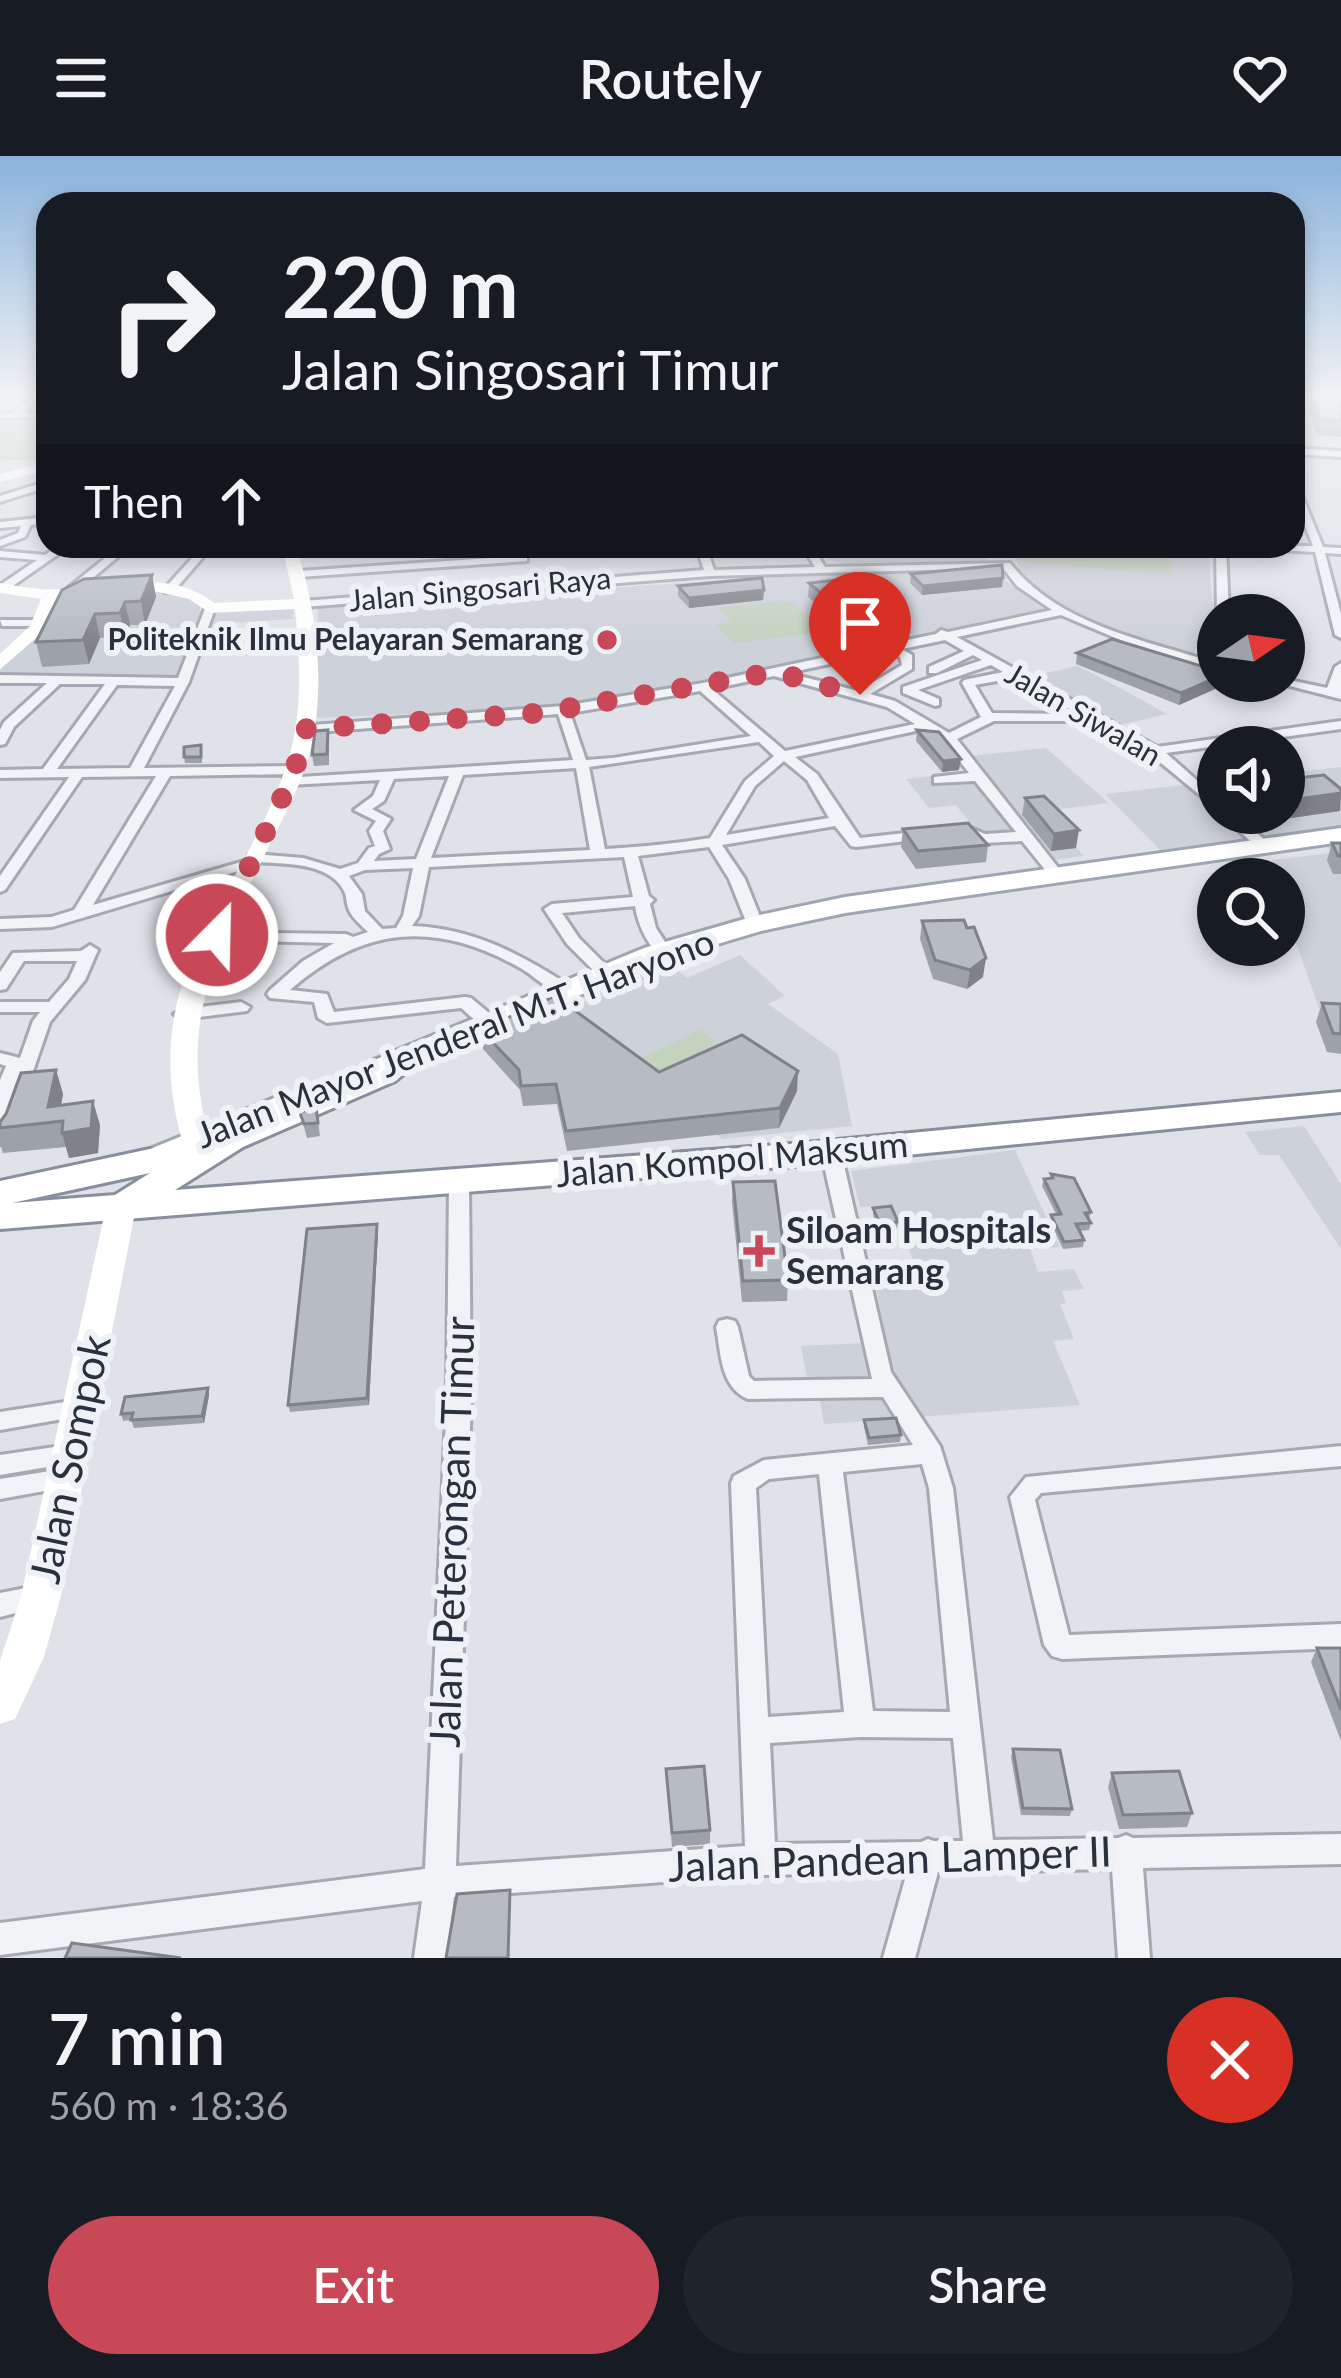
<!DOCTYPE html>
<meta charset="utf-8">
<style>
body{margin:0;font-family:Lato,sans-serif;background:#20242c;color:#f1f3f6;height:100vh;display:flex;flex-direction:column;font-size:45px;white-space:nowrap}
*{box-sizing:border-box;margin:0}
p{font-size:39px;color:#9ea1a6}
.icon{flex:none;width:66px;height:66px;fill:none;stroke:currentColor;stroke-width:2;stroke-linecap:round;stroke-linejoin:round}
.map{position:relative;height:1802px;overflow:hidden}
.sheet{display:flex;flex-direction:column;background:#171b24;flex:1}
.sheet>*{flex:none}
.top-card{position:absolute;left:36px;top:36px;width:1269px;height:366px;border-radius:36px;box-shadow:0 6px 18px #0003;background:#171b24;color:#f1f3f6;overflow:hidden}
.needle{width:78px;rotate:77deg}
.controls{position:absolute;left:1197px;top:438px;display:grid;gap:24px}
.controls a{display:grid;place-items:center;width:108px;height:108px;border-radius:50%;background:#171b24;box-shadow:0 6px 18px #0003;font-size:60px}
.pin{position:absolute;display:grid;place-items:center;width:102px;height:102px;color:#fff;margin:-123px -51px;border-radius:50% 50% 50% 0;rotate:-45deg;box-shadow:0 0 12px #0007}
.pin .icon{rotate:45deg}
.me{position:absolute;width:132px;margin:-66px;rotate:23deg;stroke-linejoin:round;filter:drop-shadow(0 0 9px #0008)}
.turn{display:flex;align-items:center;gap:42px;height:252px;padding:0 48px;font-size:54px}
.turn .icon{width:156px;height:156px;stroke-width:2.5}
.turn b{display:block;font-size:84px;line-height:102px}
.then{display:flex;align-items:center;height:114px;padding:0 48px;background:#0003;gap:24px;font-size:45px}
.round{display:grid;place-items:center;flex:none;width:126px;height:126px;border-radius:63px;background:#20242c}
.headline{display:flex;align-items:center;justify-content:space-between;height:204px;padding:0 48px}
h1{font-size:72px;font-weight:600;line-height:90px}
.primary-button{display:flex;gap:24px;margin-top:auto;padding:24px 48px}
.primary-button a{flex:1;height:138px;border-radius:72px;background:#c94858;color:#fff;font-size:48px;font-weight:600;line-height:138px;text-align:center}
.primary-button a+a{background:#20242c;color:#f1f3f6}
header{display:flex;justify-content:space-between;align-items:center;height:156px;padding:0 48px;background:#171b24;font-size:54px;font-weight:600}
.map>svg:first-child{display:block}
</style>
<header><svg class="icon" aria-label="menu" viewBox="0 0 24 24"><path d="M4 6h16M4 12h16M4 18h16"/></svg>Routely<svg class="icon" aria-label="heart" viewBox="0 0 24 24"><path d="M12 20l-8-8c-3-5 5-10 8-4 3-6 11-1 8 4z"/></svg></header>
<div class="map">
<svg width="1341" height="1802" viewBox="0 0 1341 1802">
<rect width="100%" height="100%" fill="#dfe2e8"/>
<g fill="#cdd1da">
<polygon points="710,390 998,390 984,407 863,413 823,402 706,397"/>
<polygon points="1014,390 1208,390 1213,455 1193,500 1102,469 1022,429"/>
<polygon points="992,414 1043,453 649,536 528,553 316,562 318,452 767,421"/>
<polygon points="149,433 199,444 201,457 294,452 293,463 195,469 176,521 167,524 0,520 0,514 49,470"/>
<polygon points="1078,510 1133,539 1167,558 1115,570 1028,521"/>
<polygon points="1046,592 1109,647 1044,655 1084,700 1052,704 1029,677 983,683 956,649 929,652 906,623 970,616 959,601"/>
<polygon points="1341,611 1341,859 1321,858 1289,767 1284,723 1277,723 1272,704 1331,697 1323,680 1160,694 1105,638 1218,625 1218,657 1284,657 1284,618"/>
<polygon points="740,799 785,840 768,848 838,898 852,970 722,983 557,858 667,806 687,822"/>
<polygon points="1304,970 1341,1028 1341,1093 1279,999 1260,999 1245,976"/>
<polygon points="1015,994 1060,1091 1030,1093 1038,1116 1074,1113 1084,1133 1062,1135 1066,1147 1060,1148 1074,1183 1053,1185 1080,1249 824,1268 818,1233 809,1233 801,1190 887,1186 876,1133 924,1128 889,1049 860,1051 851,1015"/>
</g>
<g fill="#c4d2c0">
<polygon points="48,261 48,306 0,303 0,262"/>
<polygon points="1016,390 1171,390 1173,419 1015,405"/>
<polygon points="779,445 793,447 825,476 734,487 716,469 732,466 719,452"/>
<polygon points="700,874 730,895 671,924 641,902"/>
</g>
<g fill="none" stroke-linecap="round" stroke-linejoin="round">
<defs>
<g id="street">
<polygon points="35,238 43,238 23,257 48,257 48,261 0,262 0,258 13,257"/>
<polygon points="1293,292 1341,295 1341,301 1293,298"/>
<polygon points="1293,324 1297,327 1323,391 1341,392 1341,398 1325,397 1341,458 1341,482 1335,479 1315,396 1263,393 1258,390 1313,390 1293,339"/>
<polygon points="48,325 48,331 0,346 0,340"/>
<polygon points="48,361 48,367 31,369 25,381 0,390 0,384 18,377 21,370 0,372 0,366"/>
<polygon points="58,390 70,390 7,434 0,434 0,429 37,404 0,401 0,395 45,399"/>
<polygon points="120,390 131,390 76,436 68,436 68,432"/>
<polygon points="189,390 199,390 203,401 173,436 165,436 165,432 193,401"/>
<polygon points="525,390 578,390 573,393 529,395 525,394"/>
<path d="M702,390H712L709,399L714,414L815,411L802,390H812L825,411L1010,407C1054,464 1133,482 1200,502L1212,479L1218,476V490L1211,504L1218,506V514L1130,488L1061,459L957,481L1157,591L1341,565V573L1166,597L1218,643V654L1150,598L1092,565H994L957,583L1060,714L1063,717L1055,722L1050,720L1022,685L983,687L958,677V671H968L985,678L1016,676L975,625L934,627V621L969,617L944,585L925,573L795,601L817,618L860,682L923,675L930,679L923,683L856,691L851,690L835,670L722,689L745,723L763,768L755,773L747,768L729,723L709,691L638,700L649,740L654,744L650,748L656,772L671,795L669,798H657C645,783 638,769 635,750L562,757L579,782L614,817L606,822L600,821L567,788L544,753L552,748L633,741L624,701L429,711L419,760L412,770C472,772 521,798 570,830L572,834L570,838C552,839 537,822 522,813C437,764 364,769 290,834L327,838L334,856L465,841L471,842L495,862L498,866L495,870C481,873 471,860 461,852L327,867L318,862L314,846L270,842L267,838L270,834L303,805L334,787L217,784L209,779L211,776L346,778L353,781L368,776C362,770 352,762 349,754C346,748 347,741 344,735C329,705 281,708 253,706L252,711L52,771L0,773V763L51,761L74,754L156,620L82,621L5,734L0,736V720L69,621L0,622V614L43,613L105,528H60L14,571L5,588L0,589V574L4,566L47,527H0V519L178,522L206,450L215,452L189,526L144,612L295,610L302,614L295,618L170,620L93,749L248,704L249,699L254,698L303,702L340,713L358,707L369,692L375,690L369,675L376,665L354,654L373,640L380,624L289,629L284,628V622L573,604L558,558L304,577L299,576V570L563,550L703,527L936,478L941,474L948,476L1052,454L1017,430L1003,412L710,420L303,451L298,448L303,445L704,414L699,399ZM945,484L964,495L929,511V517H937L973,499L982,504L903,531V537L935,550L939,549V543L918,534L991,509L1003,516L964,524L962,527L981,561L949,577L895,545L870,538L912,513V499L902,493ZM889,495L900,501L902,509L858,535L788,517ZM774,520L887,551L915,568L785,595L712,533ZM1013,522L1079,558L992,557L975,529ZM117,529L175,530L130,612L57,613ZM700,535L751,580L613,602L586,604L570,557ZM759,586L774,600L745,625L710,682C674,688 639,691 605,693L589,611ZM784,605L807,624L829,662L726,679L755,630ZM576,612L590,694L431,702L463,619ZM449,620L416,703L374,705L379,698L390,693L383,675L391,663L372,653L384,645L394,623ZM413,712L403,760L396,772L382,773L365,755L362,738L349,720L365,714Z"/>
<polygon points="1216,390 1226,390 1229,459 1217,459"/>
<polygon points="523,400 527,401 527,405 299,421 294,418 299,415"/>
<polygon points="0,464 41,464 47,467 41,470 2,470"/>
<polygon points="1341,507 1341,543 1270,525 1284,523 1327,532 1335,511"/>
<polygon points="1219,657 1235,657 1267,686 1260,690 1255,689"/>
<polygon points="90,789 98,794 85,824 50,866 10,982 0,988 0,924 6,910 0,908 0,897 20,902 33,865 40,856 0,856 0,846 49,846 69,823 77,805 24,805 6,833 0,834 0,816 13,797 81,795"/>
<polygon points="241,846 250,851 247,855 183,863 174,858 183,853"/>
<path d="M831,990L841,996L891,1216L940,1290L953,1332L993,1684L1118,1682L1126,1679L1133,1682L1341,1678V1708L1143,1712L1150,1802H1118L1112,1713L938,1716L915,1802H883L907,1716L761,1719L454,1741L446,1802H414L422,1745L0,1799V1767L425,1713L447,1240L449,1025L452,1020H466L469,1025L471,1240L456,1710L745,1690L731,1327L734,1320L764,1304L913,1289L883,1241L748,1243C720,1231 721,1197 716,1171L719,1165L727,1163L735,1165L738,1171L749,1220L754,1225L872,1223L821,996ZM922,1308L929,1332L950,1556L873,1555L843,1316ZM819,1318L844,1556L768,1561L756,1332L769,1323ZM860,1581L953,1582L963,1685H934L928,1683L921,1686L775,1688L770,1587Z"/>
<polygon points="78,1244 86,1247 90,1253 86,1259 0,1274 0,1256"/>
<polygon points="68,1289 77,1292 80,1299 77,1306 0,1319 0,1299"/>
<polygon points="1341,1290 1341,1310 1041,1337 1035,1344 1069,1479 1341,1468 1341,1492 1062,1503 1052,1500 1044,1489 1010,1341 1026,1321"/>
<polygon points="63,1313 72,1316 75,1323 72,1330 0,1343 0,1323"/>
<polygon points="41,1429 50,1432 54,1440 50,1448 0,1461 0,1437"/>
</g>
<g id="primary">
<polygon points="1341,672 1341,686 845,757 761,775 664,804 396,916 385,919 370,910 374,904 644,792 755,760 845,741"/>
<polygon points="284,938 295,941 300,948 295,955 162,1012 138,1012 134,1005 138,998"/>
</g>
<path id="highway" d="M410,890L426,900L395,925L243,991L175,1034L806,987L1341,936V956L806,1009L0,1073V1025L150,993L163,997L167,1006L217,975ZM150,1017L115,1039L12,1047Z"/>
</defs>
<use href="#street" stroke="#a5a9b2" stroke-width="6"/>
<use href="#primary" stroke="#9fa6b3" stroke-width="6"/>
<use href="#highway" stroke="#878f9e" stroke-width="6"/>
<use href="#street" fill="#f2f3f6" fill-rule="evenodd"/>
<g fill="#fff" fill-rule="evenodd">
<polygon points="48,306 48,314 0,326 0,318"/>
<path d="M282,390H296C317,454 327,534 309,600C300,632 283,662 268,692C217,795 177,865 209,981L195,990L181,981C136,810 245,745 289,601C303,554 300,501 295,453L210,457L189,443L154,435L58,444L43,476L0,513V498L30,470L41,443L0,437V427C22,431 44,435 66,433C117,430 170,413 214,447L294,443Z"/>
<polygon points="121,1041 132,1044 136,1051 61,1440 44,1501 15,1563 0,1568 0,1505 21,1440 106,1051 110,1044"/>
</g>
<use href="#primary" fill="#fff" fill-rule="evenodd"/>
<use href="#highway" fill="#fff" fill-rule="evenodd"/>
</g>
<g fill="#9da1a9">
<polygon points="1295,238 1341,238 1341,281 1317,279 1305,239"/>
<polygon points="911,418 1002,431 922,439 910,427"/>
<polygon points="152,419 156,441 145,469 130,469 125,481 100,482 89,508 42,511 36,486"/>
<polygon points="809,427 886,448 885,462 839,468 808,441"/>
<polygon points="678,430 764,434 763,444 689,452 678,440"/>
<polygon points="1077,497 1224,529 1179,549 1076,508"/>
<polygon points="917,574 959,614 942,616 916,585"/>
<polygon points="329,585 329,609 314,610 312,599"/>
<polygon points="202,594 202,607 185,607 184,601"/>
<polygon points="1289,623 1341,637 1340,655 1263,666 1252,657 1284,657"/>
<polygon points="1025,642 1076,692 1051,695 1022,659"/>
<polygon points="903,673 988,689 986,706 916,713 901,691"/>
<polygon points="1332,687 1341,687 1341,718 1333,718 1327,704"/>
<polygon points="922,765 983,821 967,833 933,823 920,783"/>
<polygon points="1322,847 1341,848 1341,898 1327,896 1316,866"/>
<polygon points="481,874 659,916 797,935 779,972 567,995 557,948 523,950 520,934 483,893"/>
<polygon points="56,914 63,938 61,949 100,969 98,997 69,1002 66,991 3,997 0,987 0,966"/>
<polygon points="316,950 320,980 307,982 300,957"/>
<polygon points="1051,1018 1091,1056 1089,1063 1091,1067 1089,1074 1080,1075 1084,1084 1083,1091 1063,1093 1050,1066 1051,1059 1056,1058 1042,1030 1044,1023 1050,1022"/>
<polygon points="733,1026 788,1124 787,1145 742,1146 732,1046"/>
<polygon points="873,1052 898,1066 897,1073 879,1075 873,1059"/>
<polygon points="378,1075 369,1249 290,1256 288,1249"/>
<polygon points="208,1232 209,1239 204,1267 134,1272 131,1264 123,1265 121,1258"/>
<polygon points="864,1264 901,1279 900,1286 868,1289 864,1271"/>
<polygon points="1317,1492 1341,1492 1341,1585 1311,1506"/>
<polygon points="1013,1593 1072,1653 1070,1660 1021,1659 1011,1601"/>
<polygon points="666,1613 710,1674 710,1688 672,1691"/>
<polygon points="1112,1617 1192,1657 1187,1671 1119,1673 1108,1631"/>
</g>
<g fill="#7f8389">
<polygon points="152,419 156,441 145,469 141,445"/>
<polygon points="1003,422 1002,431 922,439 923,430"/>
<polygon points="764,434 763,444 689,452 689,442"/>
<polygon points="125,446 130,469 125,481 120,457"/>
<polygon points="886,448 885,462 839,468 840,453"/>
<polygon points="95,458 100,482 89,508 83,484"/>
<polygon points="1218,521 1218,525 1225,525 1224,529 1179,549 1181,537"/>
<polygon points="961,603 959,614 942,616 943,605"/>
<polygon points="1341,637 1340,655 1263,666 1265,657 1284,657 1284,645"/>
<polygon points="1079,674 1076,692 1051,695 1054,678"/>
<polygon points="986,802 983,821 967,833 970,814"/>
<polygon points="56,914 63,938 58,966 48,951"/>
<polygon points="798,915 797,935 779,972 780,952"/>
<polygon points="93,945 100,969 98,997 69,1002 62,977"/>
<polygon points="377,1068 378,1075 369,1249 367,1242"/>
<polygon points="208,1232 209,1239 204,1267 202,1260"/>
</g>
<g fill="#b6bbc4" stroke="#7f8389" stroke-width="3">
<polygon points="1312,238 1341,238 1341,265 1320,264"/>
<polygon points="1002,409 1003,422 923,430 911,418"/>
<polygon points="152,419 141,445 125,446 120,457 95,458 83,484 36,486 62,434 84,423"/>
<polygon points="762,422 764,434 689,442 678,430"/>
<polygon points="855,422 886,448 840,453 809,427"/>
<polygon points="1112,483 1218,515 1218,521 1181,537 1077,497"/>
<polygon points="328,574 327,598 312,599 315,575"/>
<polygon points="917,574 939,576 961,603 943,605"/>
<polygon points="201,589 201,601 184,601 184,591"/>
<polygon points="1284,619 1289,623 1324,619 1341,633 1341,637 1284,645"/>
<polygon points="1044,640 1079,674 1054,678 1025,642"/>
<polygon points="968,667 988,689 918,695 903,673"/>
<polygon points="1332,687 1341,687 1341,700 1338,700"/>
<polygon points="1284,736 1289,758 1284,757"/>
<polygon points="964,764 967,772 974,771 986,802 970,814 935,804 922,765"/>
<polygon points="555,840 659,916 742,879 798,915 780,952 566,975 556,928 521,930 519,914 481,874"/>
<polygon points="1322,847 1341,848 1341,878 1333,877"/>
<polygon points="56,914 48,951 93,945 91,972 62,977 63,965 0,972 0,966 6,958 21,917"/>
<polygon points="316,950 318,967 304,968 300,957"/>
<polygon points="1051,1018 1074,1022 1091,1056 1085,1057 1091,1067 1076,1068 1084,1084 1064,1086 1051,1059 1061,1058 1044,1023 1053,1022"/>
<polygon points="775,1025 788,1124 743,1125 733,1026"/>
<polygon points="891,1050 898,1066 880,1068 873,1052"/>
<polygon points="377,1068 367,1242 288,1249 307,1073"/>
<polygon points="208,1232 202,1260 131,1264 133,1257 121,1258 125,1241"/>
<polygon points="896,1262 901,1279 869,1282 864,1264"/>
<polygon points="1317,1492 1341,1492 1341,1554"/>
<polygon points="1013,1593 1060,1594 1072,1653 1023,1652"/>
<polygon points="704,1610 710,1674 672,1677 666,1613"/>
<polygon points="1179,1615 1192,1657 1123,1659 1112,1617"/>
<polygon points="510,1734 508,1802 446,1802 457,1738"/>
<polygon points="72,1787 181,1802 65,1802"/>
</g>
<linearGradient id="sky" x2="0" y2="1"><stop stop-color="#89b2db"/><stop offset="0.49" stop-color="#f1f2f5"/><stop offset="1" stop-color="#f1f2f5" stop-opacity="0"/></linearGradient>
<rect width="1341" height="490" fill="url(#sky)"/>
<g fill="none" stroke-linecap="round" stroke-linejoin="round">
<polyline stroke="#c94858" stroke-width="21" stroke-dasharray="0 37.8" points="217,779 295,614 304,573 540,557 775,516 860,539"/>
</g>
<g fill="#c94858" stroke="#eef1f5" stroke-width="4.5">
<circle cx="607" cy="484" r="12"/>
<path d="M753 1077h12v12h12v12h-12v12h-12v-12h-12v-12h12z"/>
</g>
<g text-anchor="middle" stroke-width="12" stroke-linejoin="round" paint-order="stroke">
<g font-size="30" fill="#29303e" stroke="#eef1f5">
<text transform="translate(480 434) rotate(-5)" y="10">Jalan Singosari Raya</text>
<text transform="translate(1083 559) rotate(30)" y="10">Jalan Siwalan</text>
</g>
<g font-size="30" font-weight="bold" fill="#29303e" stroke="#eef1f5" text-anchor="end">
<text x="583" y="494">Politeknik Ilmu Pelayaran Semarang</text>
</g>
<g font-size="36" fill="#29303e" stroke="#eef1f5">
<text transform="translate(455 882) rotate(-21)" y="13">Jalan Mayor Jenderal M.T. Haryono</text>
<text transform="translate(732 1003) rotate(-5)" y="13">Jalan Kompol Maksum</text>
</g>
<g font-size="36" font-weight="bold" fill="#29303e" stroke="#eef1f5" text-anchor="start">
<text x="786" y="1087">Siloam Hospitals<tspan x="786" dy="41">Semarang</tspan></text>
</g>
<g font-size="42" fill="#29303e" stroke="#eef1f5">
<text transform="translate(70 1303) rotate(-78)" y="15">Jalan Sompok</text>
<text transform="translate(452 1376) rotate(-88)" y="15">Jalan Peterongan Timur</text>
<text transform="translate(890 1703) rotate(-2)" y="15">Jalan Pandean Lamper II</text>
</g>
</g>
</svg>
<div class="controls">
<a><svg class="needle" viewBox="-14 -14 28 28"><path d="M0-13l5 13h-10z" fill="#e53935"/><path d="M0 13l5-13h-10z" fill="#9ea1a6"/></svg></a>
<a><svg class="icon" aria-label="sound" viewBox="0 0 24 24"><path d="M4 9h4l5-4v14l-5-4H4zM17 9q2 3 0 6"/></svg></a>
<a><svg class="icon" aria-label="search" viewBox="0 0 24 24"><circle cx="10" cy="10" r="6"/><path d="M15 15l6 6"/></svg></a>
</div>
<div class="pin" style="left:860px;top:539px;background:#d93025"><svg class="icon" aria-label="arrive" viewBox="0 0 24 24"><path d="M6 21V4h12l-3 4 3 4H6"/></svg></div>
<svg class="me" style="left:217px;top:779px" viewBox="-20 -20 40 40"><circle r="17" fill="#c94858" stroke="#fff" stroke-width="3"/><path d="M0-11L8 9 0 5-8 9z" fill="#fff"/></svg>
<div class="top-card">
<div class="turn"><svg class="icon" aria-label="right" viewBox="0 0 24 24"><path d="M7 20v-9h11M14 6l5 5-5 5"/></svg><div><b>220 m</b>Jalan Singosari Timur</div></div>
<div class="then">Then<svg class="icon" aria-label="ahead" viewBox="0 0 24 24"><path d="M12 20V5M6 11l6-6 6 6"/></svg></div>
</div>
</div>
<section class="sheet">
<div class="headline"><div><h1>7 min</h1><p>560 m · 18:36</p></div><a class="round" style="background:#d93025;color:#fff"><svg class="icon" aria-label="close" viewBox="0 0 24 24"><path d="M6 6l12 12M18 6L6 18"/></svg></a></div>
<div class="primary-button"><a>Exit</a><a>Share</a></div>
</section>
